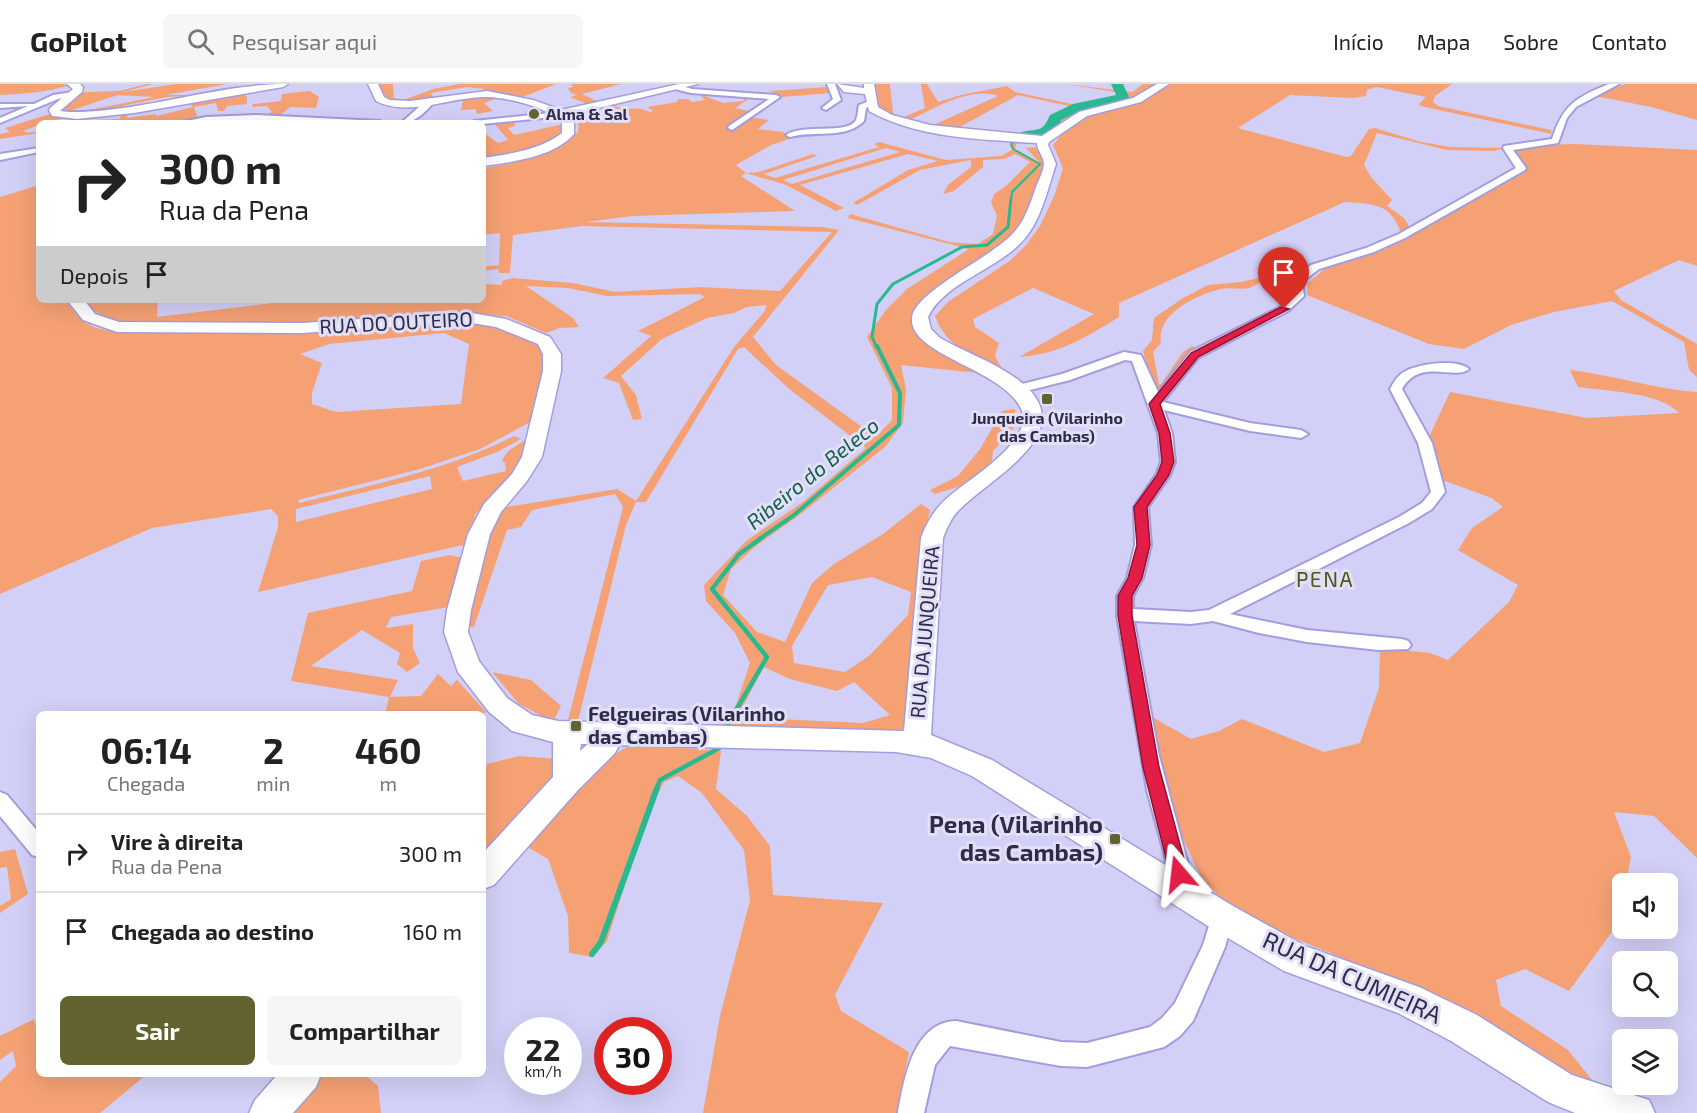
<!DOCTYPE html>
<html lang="pt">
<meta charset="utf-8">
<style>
body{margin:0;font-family:"Exo 2",sans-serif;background:#f6f6f6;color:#222;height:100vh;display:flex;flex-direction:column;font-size:22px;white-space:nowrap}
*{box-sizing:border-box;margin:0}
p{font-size:20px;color:#767676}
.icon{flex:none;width:33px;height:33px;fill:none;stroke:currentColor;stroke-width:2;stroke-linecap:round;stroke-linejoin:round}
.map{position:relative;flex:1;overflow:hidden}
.panel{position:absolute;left:36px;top:627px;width:450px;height:366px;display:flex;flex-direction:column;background:#fff;border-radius:9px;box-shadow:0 6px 24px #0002}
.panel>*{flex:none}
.top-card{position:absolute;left:36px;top:36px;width:450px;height:183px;border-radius:9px;box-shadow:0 6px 24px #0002;background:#fff;color:#222;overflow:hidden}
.controls{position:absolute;left:1612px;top:789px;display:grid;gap:12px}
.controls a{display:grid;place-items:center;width:66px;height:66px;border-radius:9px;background:#fff;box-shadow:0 6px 24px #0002;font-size:30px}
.speed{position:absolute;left:504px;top:933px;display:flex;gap:12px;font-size:30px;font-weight:700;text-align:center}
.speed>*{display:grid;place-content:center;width:78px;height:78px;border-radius:50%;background:#fff;box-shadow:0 6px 24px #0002;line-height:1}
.speed small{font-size:15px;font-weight:400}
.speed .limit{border:9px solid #d22;background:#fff;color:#111}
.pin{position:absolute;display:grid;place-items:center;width:51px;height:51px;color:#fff;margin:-62px -26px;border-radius:50% 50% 50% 0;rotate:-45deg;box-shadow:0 0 6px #0007}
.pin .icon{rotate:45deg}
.me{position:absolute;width:66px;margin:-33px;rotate:343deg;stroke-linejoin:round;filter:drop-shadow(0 0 4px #0008)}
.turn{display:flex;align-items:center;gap:21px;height:126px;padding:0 24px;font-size:27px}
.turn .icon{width:78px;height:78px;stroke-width:2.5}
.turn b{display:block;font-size:42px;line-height:51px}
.then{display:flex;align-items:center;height:57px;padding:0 24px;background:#0003;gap:12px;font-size:22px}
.eta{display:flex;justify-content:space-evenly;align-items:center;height:102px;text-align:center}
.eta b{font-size:36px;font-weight:700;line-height:42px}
.primary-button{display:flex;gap:12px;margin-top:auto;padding:12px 24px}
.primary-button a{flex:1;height:69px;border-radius:9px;background:#636330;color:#fff;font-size:24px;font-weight:700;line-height:69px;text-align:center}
.primary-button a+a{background:#f6f6f6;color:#222}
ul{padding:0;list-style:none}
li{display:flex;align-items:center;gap:18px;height:78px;padding:0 24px;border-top:2px solid #e0e0e0}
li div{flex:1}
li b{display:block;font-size:22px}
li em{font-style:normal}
header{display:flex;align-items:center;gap:36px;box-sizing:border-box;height:84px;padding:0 30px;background:#fff;border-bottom:2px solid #e0e0e0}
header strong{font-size:28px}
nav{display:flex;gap:33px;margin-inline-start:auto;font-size:21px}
.search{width:420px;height:54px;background:#f6f6f6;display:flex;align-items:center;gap:15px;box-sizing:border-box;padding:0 21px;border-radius:9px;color:#767676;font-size:22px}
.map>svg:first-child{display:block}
</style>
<header>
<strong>GoPilot</strong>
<div class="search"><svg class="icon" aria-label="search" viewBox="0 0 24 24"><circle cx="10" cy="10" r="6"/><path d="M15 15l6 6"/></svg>Pesquisar aqui</div>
<nav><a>Início</a><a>Mapa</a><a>Sobre</a><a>Contato</a></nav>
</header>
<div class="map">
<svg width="1697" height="1029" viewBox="0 0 1697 1029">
<rect width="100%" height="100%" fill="#d3d0f8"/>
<g fill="#f5a174" fill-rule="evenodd">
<path d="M0,0H63L68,2C46,8 24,10 0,11Z"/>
<path d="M147,0H153L123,8L176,0H227L166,11H210L167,13L87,29L61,28L60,26L78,10L86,8L119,7ZM118,11L154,13L84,27L72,26Z"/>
<polygon points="378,0 393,0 394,14 403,16 433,5 459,0 556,0 520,14 482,9 484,5 467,3 431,9 434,15 395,19 383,14"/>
<polygon points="571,0 621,0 582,10 603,20 589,21 570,13 577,11 571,9 568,4 573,3"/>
<path d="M872,0H890L893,29L899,35L925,24L921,0H927L938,18L961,11L1007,2L1015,8L1081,22L1115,14L1119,11L1115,8L1066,0L1115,6V0H1122L1123,7L1132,8L1143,0H1158L1134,14L1082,28L1065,35L1042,51H1021L1042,46L1052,39L1051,34L1074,23L1018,11L960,43L1013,49L931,42L998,12C970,2 933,25 908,37L876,24Z"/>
<path d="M1170,0H1452L1435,12L1433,18L1438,22L1551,46L1552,50L1420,22L1419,20L1426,13L1376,3L1367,6L1366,12L1353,14L1290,11L1238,44L1346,73L1351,72L1369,45L1375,44L1421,58L1451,63L1504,64L1494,67L1447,66L1377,49L1364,81L1371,93L1392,116L1387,122L1404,134L1409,142L1401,149C1391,119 1373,120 1345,118L1119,219V233C1084,254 1061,270 1019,273L1094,230L1033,204L973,235L975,243L999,259L995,272L1002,285C974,271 946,264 935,232L948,218L1011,176L1027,160L1040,142L1055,110L1063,84L1053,61L1068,43L1089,31L1144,16Z"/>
<polygon points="1625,0 1697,0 1697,36 1651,23 1595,12"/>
<polygon points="827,3 832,9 781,13 770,7"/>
<polygon points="310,7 319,13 316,24 290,23 279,32 263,32 272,28 267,22 252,23 253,20 281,17 282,10"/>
<path d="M699,10L723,19L743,17L748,11H755L735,24L753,28L726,44L737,45L750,33L769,36L758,45L783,48L792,54L771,61L736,81L746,89L759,88L813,70L817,72L764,90L775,94L879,63L874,60L879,58L946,76L1001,72L1012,66L1010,61L1015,58L1021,59L1016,60L1015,66L1039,78L1026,64L1035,63L1047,80L1020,143L1006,159L920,217L913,231L911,241C926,267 962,278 988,290L901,281L906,305L903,339L885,363L798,432L757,461L731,485L723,511L757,548L785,558L812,499L834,480L883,450L921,420L930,426L924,451L910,638L899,647L722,642L736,621L750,579L735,549L706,517L704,501L746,457L803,418L866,364L788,304L744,263L738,265L646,418H636L626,441L577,641L567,640L623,423L615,410L532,426L521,443L507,446L474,543H467L491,442L501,424L617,405L636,417L734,263L764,228L767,221L747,223L734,229L707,234L662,255L621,292L636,311L642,335L633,336L619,299L603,294L651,252L638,247L705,213L699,210L607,212L568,204L526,202L573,234L579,243L560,244L546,249L506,232L456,229L305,240H143L109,236L88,223L85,216H158L157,233L297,216H483V200L502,201V197L512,194L573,199L615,208L700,203L780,207L832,148L582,142L513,151L510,189H499L498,185L483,187V183L499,181L500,149L483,151V84C517,79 552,71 578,48L579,28L613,31L615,28L602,23L611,20C630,30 633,20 650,28L653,27L647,23L677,18L678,15H688L692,18L705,16ZM886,64L900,68L792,100L783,96ZM908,70L938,77L908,86L853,119L857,121L920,86L971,76V83L948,101L943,110L954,107L983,83V76L1004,75L1015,70L1030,78L1006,102L994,110L991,119L997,131L993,150L978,160L949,158L850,130L848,134L969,165L907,205L886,226L867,253L892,304V336L876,353L776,281L753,253L839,146L822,143L586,138L632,132L795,127L741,92L746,89L786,101L836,127L844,124L800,101ZM872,493L911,508L908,531L869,572L845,588L794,579L792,562L828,501ZM764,583L790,595L837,607L854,598L890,631L863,639L755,634L741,626Z"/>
<polygon points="217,11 244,11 247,13 247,20 227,22 224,27 218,27 216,19 194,23 198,35 173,39 101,39 93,36 119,35 123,29 128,28 127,34 155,30 157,32 193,23 189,18"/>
<polygon points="475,11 500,13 484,19 493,27 477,30 476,25 461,26 463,16 435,19"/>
<polygon points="50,30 66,34 39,39 39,41 23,47 28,49 39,47 39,49 0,55 0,50 10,48 5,44"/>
<polygon points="514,37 515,42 508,44 514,51 559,41 562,42 562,51 529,67 483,77 483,52 487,51 498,59 508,56 493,38"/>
<polygon points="1575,60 1697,66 1697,182 1679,176 1614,207 1621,216 1697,260 1697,293 1689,286 1684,258 1612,217 1554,228 1511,241 1464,265 1429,260 1307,211 1308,199 1327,183 1386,165 1501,98 1524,88 1526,82 1512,65 1518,62"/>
<path d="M39,101V216H66C81,240 90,244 117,248L460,236L496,242L533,255L546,269L534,336L480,365L420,385L298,416L299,419C372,401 447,386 514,352L521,355L497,368L457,383L463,397L506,387L505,379L502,376L508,367L530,353C524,377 510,401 492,418C485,424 478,424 474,433L479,435L467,460L258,508L278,443V432L271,425L152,444L0,510V113ZM444,249L469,260L461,320L336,328L312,320V309L322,279L300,270L329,260ZM430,392L432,405L296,438V425Z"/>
<path d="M1300,184C1285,195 1282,192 1266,196C1260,198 1255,202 1249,204C1240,206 1230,203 1221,205C1197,211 1156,229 1161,259L1153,268L1159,300H1161L1183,268L1192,262L1199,265L1162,306L1153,303L1143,267L1152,256L1154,234L1183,214L1208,201L1241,198Z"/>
<path d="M1570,286C1613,291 1654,305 1697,308V774L1654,732L1614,728L1631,773L1626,799L1623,800L1617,841L1569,907L1525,885L1496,896L1501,922L1568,966L1597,1002L1560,990L1427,908L1271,845L1218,812L1200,791L1169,725L1152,633L1191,655L1219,647L1242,635L1324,668L1360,659L1379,604L1380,564L1430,569L1448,576L1509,518L1518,501L1458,466L1472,444L1503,423L1492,414L1442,396L1429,353L1450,308L1587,334L1679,329C1660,308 1605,307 1578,303Z"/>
<polygon points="1015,325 1015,342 993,367 992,377 967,400 935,410 930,406 958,392 980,365 1002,327"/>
<polygon points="450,471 463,474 449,523 391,533 386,544 413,540 413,564 420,579 407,588 397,580 400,569 362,546 311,582 398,596 390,613 421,612 438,590 451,602 457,596 486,628 483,630 385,630 389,613 291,597 308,529 412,507 421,477"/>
<polygon points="492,588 531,596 561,622 553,638 519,620"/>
<polygon points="658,662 721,667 716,705 747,732 770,762 773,811 883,819 835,911 841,927 909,968 897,1029 703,1029 720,932 750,816 744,766 702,709 678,692 664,698 649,726 607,857 593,873 569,869 568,832 548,775 524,761 590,685 627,663"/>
<polygon points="519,672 557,675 553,696 483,779 483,758 486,747 483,747 483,696 487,680"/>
<polygon points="15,765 28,810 0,829 0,822 11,815 7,783 0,784 0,768"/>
<polygon points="34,935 39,955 39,990 147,990 100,1029 0,1029 0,998 16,982 13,967 0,976 0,952"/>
<polygon points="321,990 364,990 378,1002 381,1029 285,1029"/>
</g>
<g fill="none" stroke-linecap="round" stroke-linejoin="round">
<polyline stroke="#29b990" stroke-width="2" points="1011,115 1012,108 1040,80 1013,65 1011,60 1014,57"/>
<polyline stroke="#29b990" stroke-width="3" points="877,264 872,253 877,220 893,200 962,163 987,161 1008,143 1011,114"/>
<polyline stroke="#29b990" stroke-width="4" points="758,456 794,431 899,341 900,309 877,262"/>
<g stroke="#29b990" stroke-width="4.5">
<polyline points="728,640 767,573 712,505 739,470 760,455"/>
<polyline points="656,706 660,696 723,662"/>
</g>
<polyline stroke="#29b990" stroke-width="6" points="592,870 601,858 657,704"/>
<path fill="#29b990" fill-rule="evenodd" d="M1111,0H1123L1129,13L1127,16L1082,26L1061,36C1060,53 1040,53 1027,55L1020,51L1022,48C1040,44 1042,49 1050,31L1073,20L1116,11Z"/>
<defs>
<g id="street">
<polygon points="827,0 835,0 841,16 826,26 822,24 833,15"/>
<path d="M1609,0H1619L1576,23L1567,34L1558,59L1513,66L1526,84L1525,86L1405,154L1374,168L1319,185L1302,198L1304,212L1288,227L1198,274L1163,318L1250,339L1301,346L1308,350L1301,354L1250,347L1164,326L1172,349L1175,378L1170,391L1148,423L1151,461L1143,494L1133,512V525L1191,528L1209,526L1399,433L1422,419L1431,408L1418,359L1390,305C1393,299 1396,294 1401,290C1414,280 1456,274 1469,285C1455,297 1420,273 1402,305L1432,359L1445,408L1432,425L1409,439L1230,530L1307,546L1402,555L1408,557L1411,561L1408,565L1378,566L1307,558L1259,549L1213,537L1191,540L1134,537L1159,672L1196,810L1193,817L1185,820L1177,817L1147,706L1117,532V512L1127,494L1135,461L1134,423L1156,391L1161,378L1158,349L1132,277L1125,276L1070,296L1018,309L1012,305L1014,302L1062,290L1124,268L1141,271L1158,308L1190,268L1280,223L1293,211V195L1311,181L1366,164L1399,150L1516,84L1503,64L1504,62L1552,55C1563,21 1576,13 1609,0Z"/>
<polygon points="678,1 692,5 776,11 780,13 732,46 728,44 729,42 769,15 691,9 675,5"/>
<polygon points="73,8 76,12 58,15 0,39 0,34 28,22 0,24 0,20 34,20 53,11"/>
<path d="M429,14L436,16C426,27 416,39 401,39Z"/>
<path d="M872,16L876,18L866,24L864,37C845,56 814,46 790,53L786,51C803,39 848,51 856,36C858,32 858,25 859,21Z"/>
<polygon points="560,28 564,30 563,32 483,40 470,39 474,37"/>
<polygon points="256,31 380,37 384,39 256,36 177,39 206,33"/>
<polygon points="39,64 39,68 0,76 0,70"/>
<polygon points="0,708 7,711 39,749 39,773 32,771 0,732"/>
<path d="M1222,822L1230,826L1233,833L1225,863L1193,937L1180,952L1164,963L1087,983L1061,982L950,962L935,981L924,1029H898C904,996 913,938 956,937L1061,958L1087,959L1150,943L1162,934L1175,919L1203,861L1214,826Z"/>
</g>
<g id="secondary">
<path d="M67,0H80L83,3L82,8L60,27L70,28C144,28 215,0 288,0L283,3L134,29L77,35L52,32L49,26L50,24L73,5Z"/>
<path d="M368,0H378L384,13L390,16L410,17L487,7L533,16L561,26L679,0H698L569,31L574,36V50C554,73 512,78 483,82V74C510,70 540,66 562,49V37C544,23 511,14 487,13C451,12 410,34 376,17Z"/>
<path d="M837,0L864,4V0H874L878,23L892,31L930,41L1042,52L1079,28L1133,14L1157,0H1169L1141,18L1087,32L1049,58L1048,61L1056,80C1048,104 1042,133 1026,153C1001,185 945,197 928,233L931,245L940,254C965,268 994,278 1017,295C1087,346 991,393 959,426C951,434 947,444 943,454L931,651L992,676L1233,822L1305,862L1419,903L1477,931L1572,991L1649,1016L1655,1029H1575L1548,1018L1451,957L1398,929L1284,887L1211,844L972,692L931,674L896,668L619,661L615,669L578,706L494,801L483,805V769L553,693V658L512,647L489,628L458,588L444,548L447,526L468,450L484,420L512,390L522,373L543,287V270L538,260L496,243L466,238L302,249L117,248L83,236L67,216H84L95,230L119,238L302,239L466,228L506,235L550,253L561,270V287L542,373L527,397L501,428L490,450L471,526L468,548L479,577L507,614L532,631L558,637L904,647L921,454C926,440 934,426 945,416C965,397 1033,359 1022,327C1006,285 909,272 912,234C914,207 997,171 1015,147C1025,136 1030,120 1035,106C1037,99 1044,87 1044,80C1044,73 1037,66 1037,59C981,55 919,55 869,27L865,10L844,8ZM581,660H588L580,667Z"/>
<polygon points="278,990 321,990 316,1003 293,1029 249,1029 255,1016"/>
</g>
</defs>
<use href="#street" stroke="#a39ddd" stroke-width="4"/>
<use href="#secondary" stroke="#a39ddd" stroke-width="3"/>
<use href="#street" fill="#fff" fill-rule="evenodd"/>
<use href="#secondary" fill="#fff" fill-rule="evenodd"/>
</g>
<polygon fill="#e11d48" stroke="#92132f" stroke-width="1.5" points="1281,223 1289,225 1198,273 1160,320 1170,349 1174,378 1169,391 1147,423 1150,461 1142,494 1132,512 1132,532 1159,683 1188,790 1185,795 1179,798 1172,795 1170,790 1143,683 1118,532 1118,512 1128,494 1137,461 1134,423 1157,391 1162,378 1159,349 1149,320 1191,269"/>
<g fill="#636330" stroke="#e1dffa" stroke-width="2">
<circle cx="534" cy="30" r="6"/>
<rect x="1041" y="309" width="12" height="12" rx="3"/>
<rect x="570" y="636" width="12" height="12" rx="3"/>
<rect x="1109" y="749" width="12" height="12" rx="3"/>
</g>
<g text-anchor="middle" stroke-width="6" stroke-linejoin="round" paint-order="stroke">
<g font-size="16" font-weight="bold" fill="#2f2c46" stroke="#e1dffa" text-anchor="start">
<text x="546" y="36">Alma &amp; Sal</text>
<text x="1047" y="340" text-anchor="middle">Junqueira (Vilarinho<tspan x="1047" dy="18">das Cambas)</tspan></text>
</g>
<g font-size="20" fill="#2f2c46" stroke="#e1dffa">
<text transform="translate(396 239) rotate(-3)" y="7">RUA DO OUTEIRO</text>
<text transform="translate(925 548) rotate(-85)" y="7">RUA DA JUNQUEIRA</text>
</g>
<g font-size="20" font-weight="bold" fill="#2f2c46" stroke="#e1dffa" text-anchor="start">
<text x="588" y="637">Felgueiras (Vilarinho<tspan x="588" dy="23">das Cambas)</tspan></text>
</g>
<g font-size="21" font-style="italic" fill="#18604a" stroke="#e1dffa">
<text transform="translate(813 390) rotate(-39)" y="7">Ribeiro do Beleco</text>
</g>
<g font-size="21" letter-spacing="1.5" fill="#555417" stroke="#e1dffa">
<text x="1325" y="503">PENA</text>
</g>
<g font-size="24" font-weight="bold" fill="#2f2c46" stroke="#e1dffa" text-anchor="end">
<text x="1103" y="749">Pena (Vilarinho<tspan x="1103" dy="28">das Cambas)</tspan></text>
</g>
<g font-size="24" fill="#2f2c46" stroke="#e1dffa">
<text transform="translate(1352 894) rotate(24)" y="8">RUA DA CUMIEIRA</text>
</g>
</g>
</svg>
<div class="controls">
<a><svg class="icon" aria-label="sound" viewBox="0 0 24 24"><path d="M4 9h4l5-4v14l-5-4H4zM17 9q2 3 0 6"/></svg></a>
<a><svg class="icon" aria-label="search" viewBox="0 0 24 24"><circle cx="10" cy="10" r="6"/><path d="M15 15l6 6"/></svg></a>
<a><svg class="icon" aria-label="layers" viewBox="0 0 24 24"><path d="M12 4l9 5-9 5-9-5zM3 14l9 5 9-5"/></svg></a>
</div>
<div class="speed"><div>22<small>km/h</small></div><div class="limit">30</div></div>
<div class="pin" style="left:1284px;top:225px;background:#d93025"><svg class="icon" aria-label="arrive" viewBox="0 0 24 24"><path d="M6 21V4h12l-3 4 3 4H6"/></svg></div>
<svg class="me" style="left:1179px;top:790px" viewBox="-20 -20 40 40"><path d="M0-17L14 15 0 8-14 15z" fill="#e11d48" stroke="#fff" stroke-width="4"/></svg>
<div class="top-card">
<div class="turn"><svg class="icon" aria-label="right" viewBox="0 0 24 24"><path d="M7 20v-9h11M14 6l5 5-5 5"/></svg><div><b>300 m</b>Rua da Pena</div></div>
<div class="then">Depois<svg class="icon" aria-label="arrive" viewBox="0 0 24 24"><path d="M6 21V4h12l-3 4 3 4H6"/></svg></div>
</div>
<section class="panel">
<div class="eta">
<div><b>06:14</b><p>Chegada</p></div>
<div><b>2</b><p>min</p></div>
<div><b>460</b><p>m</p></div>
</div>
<ul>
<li><svg class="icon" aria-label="right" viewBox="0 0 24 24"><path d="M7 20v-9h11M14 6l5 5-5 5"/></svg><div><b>Vire à direita</b><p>Rua da Pena</p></div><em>300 m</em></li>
<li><svg class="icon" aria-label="arrive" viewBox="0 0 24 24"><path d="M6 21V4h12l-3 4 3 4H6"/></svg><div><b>Chegada ao destino</b></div><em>160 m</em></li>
</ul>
<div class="primary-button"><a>Sair</a><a>Compartilhar</a></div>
</section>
</div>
